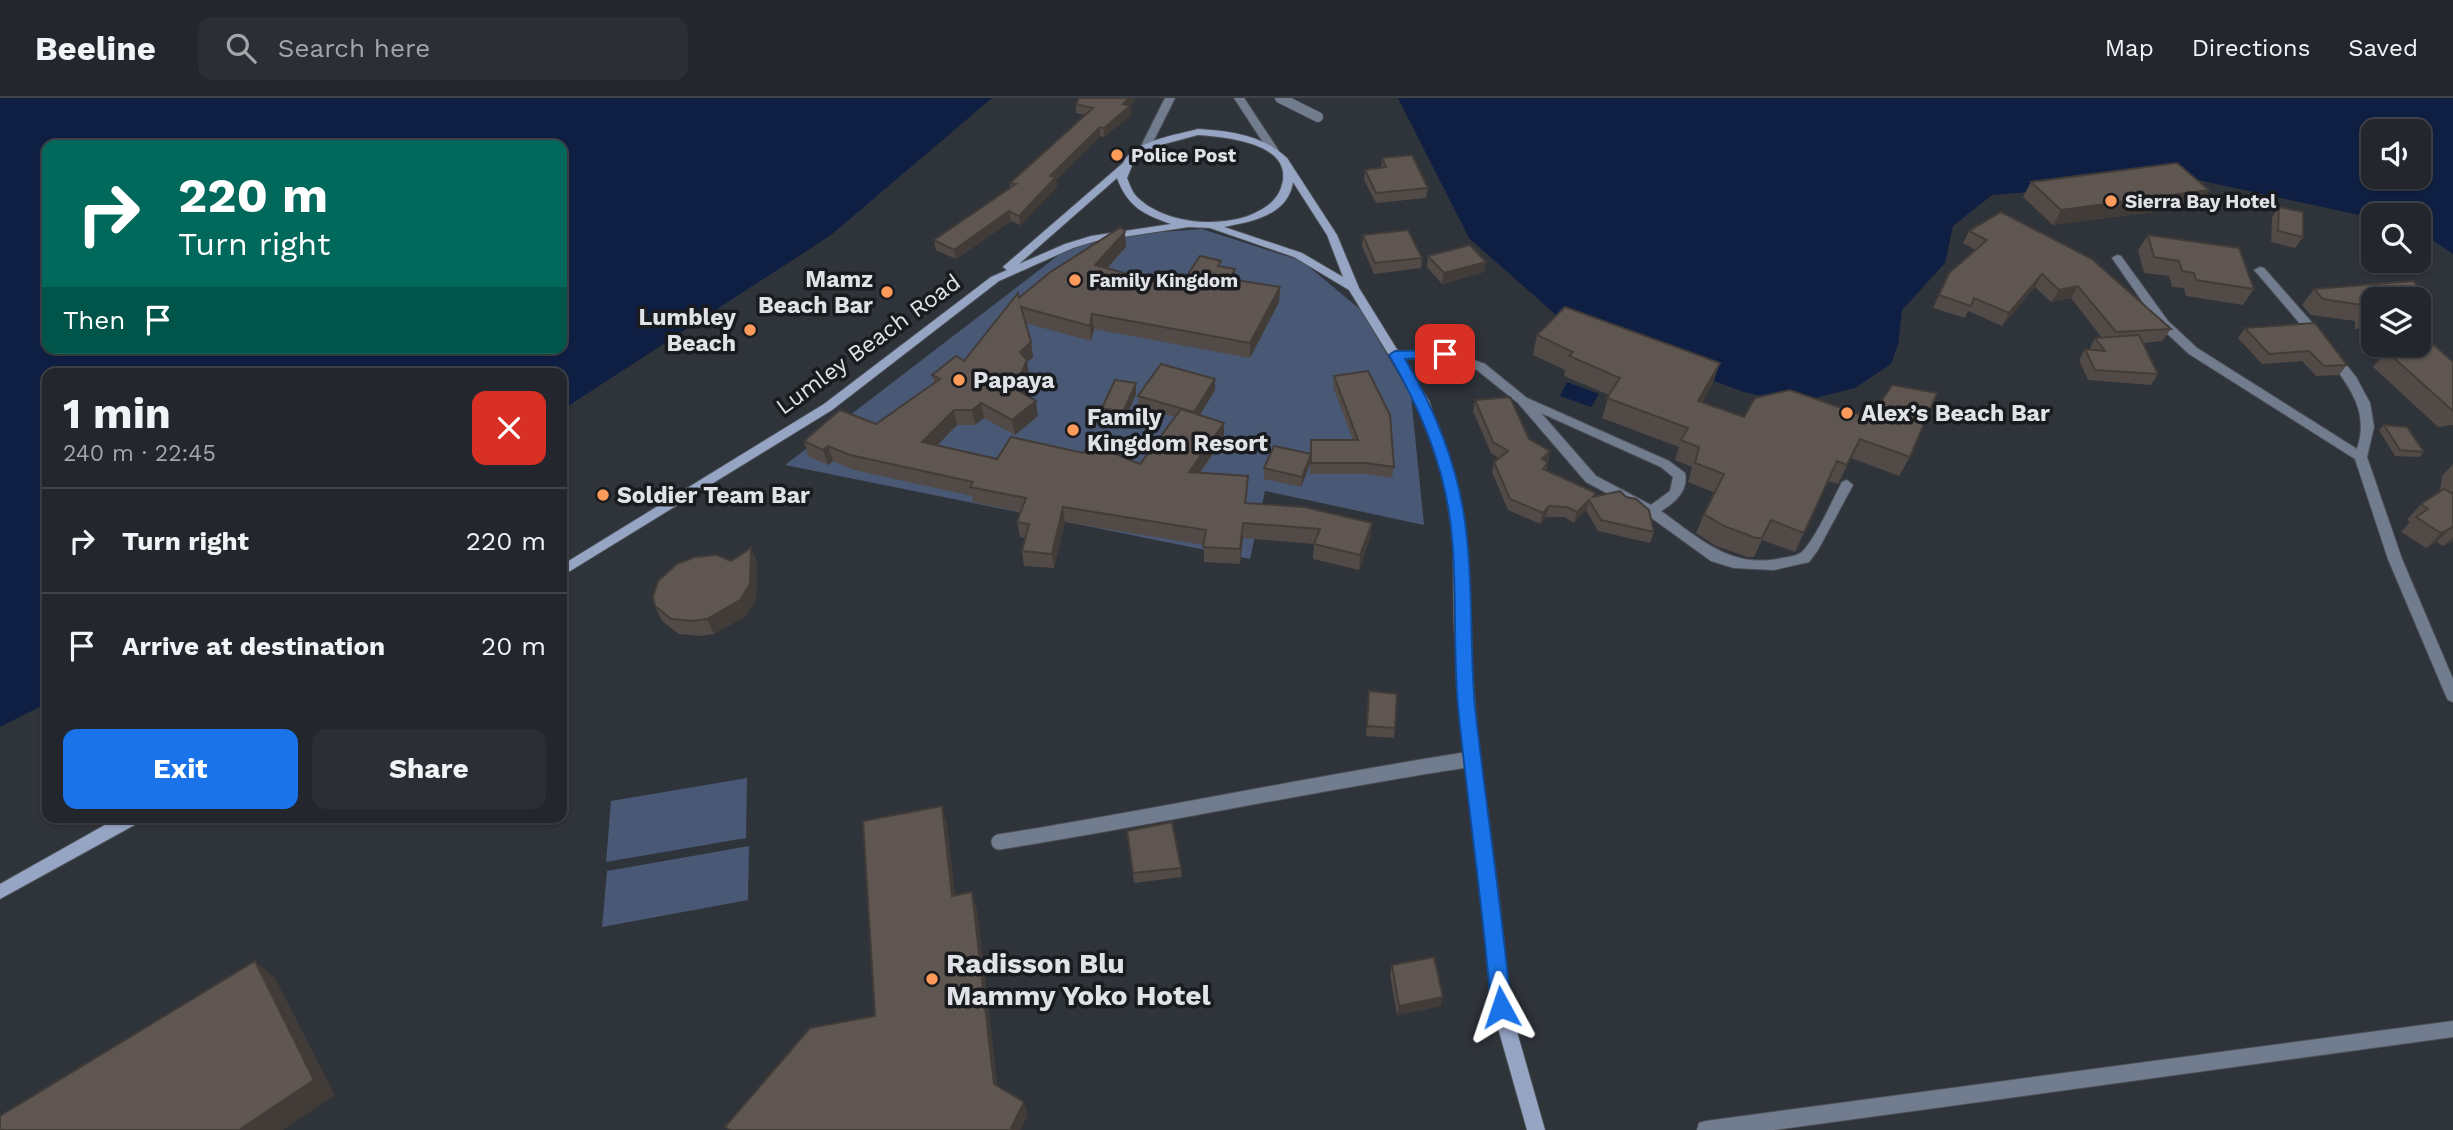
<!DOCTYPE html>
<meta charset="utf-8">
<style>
body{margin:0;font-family:"Work Sans",sans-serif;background:#2b2e34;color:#f1f3f6;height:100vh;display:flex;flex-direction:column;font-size:26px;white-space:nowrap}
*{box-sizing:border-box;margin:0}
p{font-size:23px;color:#a3a5a9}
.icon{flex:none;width:38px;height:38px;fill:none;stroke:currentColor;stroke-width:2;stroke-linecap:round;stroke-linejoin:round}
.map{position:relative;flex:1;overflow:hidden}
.panel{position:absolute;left:42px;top:270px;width:525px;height:455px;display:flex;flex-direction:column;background:#23262c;border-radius:14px;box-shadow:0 2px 5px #0004,0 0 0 2px #404348}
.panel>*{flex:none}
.banner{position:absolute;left:42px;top:42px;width:525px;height:214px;border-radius:14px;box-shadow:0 2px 5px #0004,0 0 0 2px #404348;background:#00695c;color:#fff;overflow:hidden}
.fabs{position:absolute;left:2361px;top:21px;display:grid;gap:14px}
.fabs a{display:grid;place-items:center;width:70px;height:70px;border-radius:14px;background:#23262c;box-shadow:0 2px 5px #0004,0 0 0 2px #404348;font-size:35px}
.pin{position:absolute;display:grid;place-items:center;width:60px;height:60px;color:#fff;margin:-30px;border-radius:14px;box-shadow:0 4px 10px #0006}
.me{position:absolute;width:77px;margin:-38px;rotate:355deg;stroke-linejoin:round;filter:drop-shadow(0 0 5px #0008)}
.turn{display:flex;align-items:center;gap:24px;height:147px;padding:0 21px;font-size:32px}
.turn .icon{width:91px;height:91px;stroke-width:2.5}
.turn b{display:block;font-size:49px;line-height:60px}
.then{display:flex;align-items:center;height:66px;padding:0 21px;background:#0003;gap:14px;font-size:26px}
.round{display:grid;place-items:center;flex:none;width:74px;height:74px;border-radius:14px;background:#2b2e34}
.head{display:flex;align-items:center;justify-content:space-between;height:119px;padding:0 21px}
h1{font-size:42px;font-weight:700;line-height:52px}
.primary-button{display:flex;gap:14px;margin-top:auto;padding:14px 21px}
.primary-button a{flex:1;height:80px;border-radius:14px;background:#1a73e8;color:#fff;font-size:28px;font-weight:700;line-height:80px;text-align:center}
.primary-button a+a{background:#2b2e34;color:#f1f3f6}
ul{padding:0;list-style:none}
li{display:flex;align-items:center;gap:21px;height:105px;padding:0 21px;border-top:2px solid #404348}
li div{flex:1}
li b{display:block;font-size:26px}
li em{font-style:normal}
header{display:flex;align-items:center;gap:42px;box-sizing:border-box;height:98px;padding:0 35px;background:#23262c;border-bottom:2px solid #404348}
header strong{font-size:33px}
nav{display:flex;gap:38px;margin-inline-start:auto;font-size:24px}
.search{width:490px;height:63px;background:#2b2e34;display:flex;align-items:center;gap:18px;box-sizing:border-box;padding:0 24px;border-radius:14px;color:#a3a5a9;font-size:26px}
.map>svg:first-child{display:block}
</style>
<header>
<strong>Beeline</strong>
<div class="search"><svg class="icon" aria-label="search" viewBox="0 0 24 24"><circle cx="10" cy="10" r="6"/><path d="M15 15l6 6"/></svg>Search here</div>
<nav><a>Map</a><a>Directions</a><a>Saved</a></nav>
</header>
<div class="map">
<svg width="2453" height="1032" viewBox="0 0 2453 1032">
<rect width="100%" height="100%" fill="#2f333a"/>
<g fill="#495874">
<polygon points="1202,131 1302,163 1361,212 1411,298 1424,427 1265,393 1250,461 785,367 1081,140"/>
<polygon points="747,680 746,740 606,764 611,703"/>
<polygon points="749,748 748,802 602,829 607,773"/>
</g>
<g fill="#0f1f43" fill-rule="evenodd">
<path d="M0,0H992L831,137L562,312V275H47V605L0,629ZM562,47V250H47V47Z"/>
<path d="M1398,0H2453V156L2419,133L2418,117L2373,120L2189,80L1992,97L1953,128L1945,165L1902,212L1898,247L1891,266L1855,290L1815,300H1770L1744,294L1644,257L1556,217L1469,140ZM2373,33H2418V79H2373Z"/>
<polygon points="1567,284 1599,296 1591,309 1560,298"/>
</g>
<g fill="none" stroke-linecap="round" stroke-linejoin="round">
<defs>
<polyline id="service-far1" points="1280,0 1318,19"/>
<path id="service" d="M999,744C1157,719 1314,685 1472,661"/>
<g id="minor">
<path d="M2117,157L2121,158L2168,223L2197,250L2357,351C2370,312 2348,288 2327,258L2329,255H2337L2356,279L2370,305L2374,329L2367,359L2402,461L2453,581V604L2448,602L2446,598L2388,461L2355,361L2189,256L2160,229L2112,160Z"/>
<polygon points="2260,169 2264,170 2322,236 2322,242 2314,242 2256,174 2254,172"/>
<path d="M1445,252L1485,266L1527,300L1669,363L1685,375C1689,392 1675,405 1661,413C1699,440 1731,472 1782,460C1788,459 1797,458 1802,454C1816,440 1832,403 1842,384L1847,382L1853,387L1818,452L1809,464L1774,472L1734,470L1711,463L1646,416L1586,384L1518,305L1477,272L1444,260L1395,261L1389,257L1395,253ZM1541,315L1661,369L1673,379L1670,393L1651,407L1596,378Z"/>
<polygon points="2453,923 2453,939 1774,1032 1697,1032 1699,1025 1706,1023"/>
</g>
<g id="tertiary">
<polygon points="1165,0 1175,0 1151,48 1142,50 1141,48"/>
<polygon points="1234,0 1244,0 1279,53 1278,55 1270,55"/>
</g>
<g id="secondary">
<path d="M1198,31C1230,33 1263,37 1287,60L1337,137L1359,190L1429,303L1456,383L1467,439L1468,526L1480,661L1499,799L1510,909L1545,1032H1527L1492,909L1483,799L1464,661L1454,526L1453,439L1444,383L1417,303L1349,192L1294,159L1210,130L1189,129L1096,143L1073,150L999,183L832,312L562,478V467L824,306L991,179L1007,172L1003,169L1005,167L1123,65C1133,43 1176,37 1198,31ZM1198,37C1224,39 1288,44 1283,82C1281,94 1276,101 1267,108C1233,133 1166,128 1137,99C1132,94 1130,87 1127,80L1134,63L1157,48ZM1117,80C1128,109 1143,116 1171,126L1091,138L1065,146L1019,166ZM1293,84L1327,137L1343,179L1302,155L1224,129C1250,124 1288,118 1293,84Z"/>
<polygon points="119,719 142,719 140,724 0,801 0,786"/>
</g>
</defs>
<use href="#service-far1" stroke="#4b4f56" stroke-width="11"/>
<use href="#service" stroke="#4b4f56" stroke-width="17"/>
<use href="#minor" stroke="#4b4f56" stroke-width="2"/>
<use href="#tertiary" stroke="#4b4f56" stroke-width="2"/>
<use href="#secondary" stroke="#4b4f56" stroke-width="2"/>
<use href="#service-far1" stroke="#727c8f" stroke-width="10"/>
<use href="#service" stroke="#727c8f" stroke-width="15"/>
<use href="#minor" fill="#727c8f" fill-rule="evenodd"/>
<use href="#tertiary" fill="#727c8f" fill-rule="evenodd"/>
<use href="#secondary" fill="#96a5c4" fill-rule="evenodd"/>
</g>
<g fill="#524a46">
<polygon points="1135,3 1130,9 1131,17 1104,39 1100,38 1056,82 1057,89 1020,127 1011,123 956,161 936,152 934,142 1010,90 1010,85 1085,17 1076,15 1076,6"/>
<polygon points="1382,60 1428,90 1426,100 1376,105 1364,82 1365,72 1381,70"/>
<polygon points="2031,84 2200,108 2053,127 2023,99"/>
<polygon points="2279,109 2303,139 2295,150 2271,144 2272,119"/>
<polygon points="1969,133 2171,231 2162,243 2143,245 2158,276 2151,287 2088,282 2079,262 2085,251 2089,252 2095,240 2102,240 2071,200 2051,204 2035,189 2002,228 1968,213 1965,220 1933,210 1949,175 1976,152 1963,145"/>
<polygon points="1363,137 1422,160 1421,170 1374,176 1362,148"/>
<polygon points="2148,137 2254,191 2243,207 2186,198 2184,190 2172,189 2169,178 2144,175 2138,152"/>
<polygon points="1126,149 1107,170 1179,190 1221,168 1235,182 1280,189 1279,204 1250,260 1094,231 1091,243 1025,225 1031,244 1033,259 1027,264 1029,277 1027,281 1032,297 1029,299 1038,318 1015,337 984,320 975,327 957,327 937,347 997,361 1083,355 1140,366 1175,319 1139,309 1138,298 1215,292 1200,317 1224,325 1224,340 1200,375 1248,393 1246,405 1372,425 1370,440 1359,472 1313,461 1314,446 1243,440 1240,466 1204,464 1204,447 1065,424 1054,470 1024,468 1022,453 1025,440 1020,439 1017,424 1021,414 973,404 972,398 854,372 833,363 828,367 808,358 804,343 876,326 934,285 932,277 964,263 1019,200"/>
<polygon points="1428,158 1486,164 1484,174 1442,186 1427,169"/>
<polygon points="2414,183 2429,209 2418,221 2418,201 2373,201 2373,229 2355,231 2355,223 2311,217 2302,207 2314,191"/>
<polygon points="2245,230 2347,267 2339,277 2316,278 2302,263 2262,266 2238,240"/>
<polygon points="1537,237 1713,285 1702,304 1744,319 1755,300 1910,359 1899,378 1851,360 1838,386 1828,383 1795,454 1762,442 1754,459 1747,459 1716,448 1696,435 1704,416 1715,395 1688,384 1692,369 1675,362 1679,349 1602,320 1609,297 1564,278 1565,272 1533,257"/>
<polygon points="2386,253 2453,264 2453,327 2438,329 2373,269"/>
<polygon points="1334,278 1394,369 1392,380 1365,376 1310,376 1310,366 1301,389 1264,381 1264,370 1310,355 1311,342 1353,342 1333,289"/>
<polygon points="1136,296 1124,324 1103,321 1102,310"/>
<polygon points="1475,302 1529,341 1550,353 1546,373 1596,395 1595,398 1654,434 1650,445 1598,433 1586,412 1574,425 1564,419 1546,419 1540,426 1508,412 1492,374 1494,364 1499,360 1491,355 1473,313"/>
<polygon points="2384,327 2424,354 2419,359 2395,358 2379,332"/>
<polygon points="2453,366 2453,443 2443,448 2437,444 2426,450 2401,434 2410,424 2407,422 2421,406 2440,394 2442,378"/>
<polygon points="751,450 757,465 756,501 746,518 714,536 700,538 679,536 662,523 655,508 731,463"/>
<polygon points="1369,593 1395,630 1394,640 1366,638"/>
<polygon points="1128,743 1181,770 1182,779 1134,785"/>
<polygon points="1392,867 1441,908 1397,917 1390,876"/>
</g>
<g fill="#423c39">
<polygon points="1129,0 1135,0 1135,3 1130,9 1131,17 1104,39 1104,30"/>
<polygon points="1100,29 1100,38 1056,82 1057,89 1020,127 1019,118 1050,78"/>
<polygon points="2209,92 2200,108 2053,127 2061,112"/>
<polygon points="1009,113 1011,123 956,161 954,152"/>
<polygon points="1125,134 1126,149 1096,182 1095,167"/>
<polygon points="1486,164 1484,174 1442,186 1444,175"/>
<polygon points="1235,171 1235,186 1230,181"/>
<polygon points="2042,176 2035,189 2002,228 2009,215"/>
<polygon points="2078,188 2071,200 2051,204 2059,192"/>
<polygon points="1280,189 1279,204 1250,260 1250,245"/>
<polygon points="1092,216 1094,231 1091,243 1090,228"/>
<polygon points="1031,244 1033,259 1027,264 1029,277 1026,285 1030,282 1032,297 1020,307 1017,292 1020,278 1020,254"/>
<polygon points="1720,265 1713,285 1691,322 1698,303"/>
<polygon points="1215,281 1215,292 1195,325 1194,314"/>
<polygon points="1136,285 1136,296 1124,324 1123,314"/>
<polygon points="1036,303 1038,318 1015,337 1012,322"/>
<polygon points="981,305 984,320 975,327 972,312"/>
<polygon points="954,312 957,327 926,359 922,344"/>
<polygon points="1224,325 1224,340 1189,389 1189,374"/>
<polygon points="828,348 833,363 828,367 823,352"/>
<polygon points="1550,353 1547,364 1542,361"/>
<polygon points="1311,356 1310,366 1301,389 1302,379"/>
<polygon points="1589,402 1586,412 1574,425 1577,414"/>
<polygon points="1549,408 1546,419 1540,426 1543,415"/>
<polygon points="1063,409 1065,424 1054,470 1052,456"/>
<polygon points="1243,425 1243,440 1240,466 1240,451"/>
<polygon points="1372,425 1370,440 1359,472 1360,457"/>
<polygon points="2452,429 2437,444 2426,450 2441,435"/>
<polygon points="2453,439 2453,443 2443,448"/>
<polygon points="751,450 757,465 756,501 746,518 714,536 707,521"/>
<polygon points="942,708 947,725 957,814 952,798"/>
<polygon points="972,794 977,811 999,1000 994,986"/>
<polygon points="255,863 275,880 335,997 283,1032 239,1032"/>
<polygon points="1443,899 1441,908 1397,917 1399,908"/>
<polygon points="1024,1004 1028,1017 1021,1032 1010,1032"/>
</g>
<g fill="#5f5651" stroke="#423c39" stroke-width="2">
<polygon points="1079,0 1129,0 1123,6 1130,8 1104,30 1100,29 1050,78 1056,79 1019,118 1009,113 954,152 934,142 1016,86 1010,85 1093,10 1076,6"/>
<polygon points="1412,57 1428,90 1376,95 1365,72 1386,69 1382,60"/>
<polygon points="2177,65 2209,92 2061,112 2031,84"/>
<polygon points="2279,109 2303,114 2303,139 2278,133"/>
<polygon points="2001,114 2092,161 2171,231 2116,234 2078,188 2059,192 2042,176 2009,215 1974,200 1971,208 1939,197 1949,175 1987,142 1969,133"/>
<polygon points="1121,129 1125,134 1095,167 1179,190 1200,158 1221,163 1218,168 1235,171 1230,181 1280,189 1250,245 1092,216 1090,228 1021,209 1031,244 1020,254 1027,262 1020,278 1030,282 1017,292 1036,303 1012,322 981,305 972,312 954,312 922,344 997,361 1011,339 1083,355 1091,346 1140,366 1181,311 1224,325 1189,374 1248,378 1245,405 1304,409 1372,425 1360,457 1314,446 1320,431 1243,425 1240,451 1203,449 1206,432 1063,409 1052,456 1022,453 1029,426 1017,424 1026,400 970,389 973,384 850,357 828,348 823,352 804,343 840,312 876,326 940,281 932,277 956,258 964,263 1018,195 1019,200 1049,175"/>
<polygon points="1408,132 1422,160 1375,165 1363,137"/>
<polygon points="2148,137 2239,150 2254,191 2196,182 2194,175 2182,173 2179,163 2154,159"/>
<polygon points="1470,147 1486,164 1444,175 1428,158"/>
<polygon points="2414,183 2429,209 2418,210 2418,201 2373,201 2373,214 2367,215 2368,208 2323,201 2314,191"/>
<polygon points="1565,209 1720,265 1698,303 1744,319 1755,300 1790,292 1870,320 1892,287 1937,295 1910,359 1860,341 1847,367 1837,363 1804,435 1771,422 1762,440 1756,440 1724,428 1704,416 1724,376 1695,365 1699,349 1681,342 1688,330 1607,300 1620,280 1569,258 1573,254 1537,237"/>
<polygon points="2315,225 2347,267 2324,268 2309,253 2269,256 2245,230"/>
<polygon points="2139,237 2158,276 2095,272 2085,251 2105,253 2095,240"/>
<polygon points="2434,247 2453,264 2453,313 2386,253"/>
<polygon points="1161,266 1215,281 1194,314 1138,298"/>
<polygon points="1368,273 1390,317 1394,369 1366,365 1311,365 1311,356 1302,379 1264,370 1274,348 1311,356 1311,342 1358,342 1334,278"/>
<polygon points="1115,282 1136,285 1123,314 1102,310"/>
<polygon points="1510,299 1529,341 1550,353 1542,361 1548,364 1543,371 1596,395 1593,399 1620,393 1626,399 1636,401 1649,412 1654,434 1601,422 1589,402 1577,414 1567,409 1549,408 1543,415 1510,401 1494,364 1508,353 1493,344 1475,302"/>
<polygon points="2384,327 2407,329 2424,354 2400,352"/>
<polygon points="2444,391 2453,396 2453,393 2453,429 2441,435 2416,419 2428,411 2421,406"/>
<polygon points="751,450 750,486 740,502 707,521 693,523 671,521 655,508 653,499 658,483 677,466 695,459 717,457 731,463"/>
<polygon points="1369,593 1397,596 1395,630 1367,628"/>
<polygon points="942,708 952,798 972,794 994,986 1024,1004 1010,1032 730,1032 725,1029 810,930 875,918 863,723"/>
<polygon points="1172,724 1181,770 1133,775 1127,733"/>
<polygon points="1434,859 1443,899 1399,908 1392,867"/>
<polygon points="255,863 314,982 239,1032 0,1032 0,1018"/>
</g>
<path fill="#1a73e8" stroke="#114b97" stroke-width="2" d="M1445,252L1450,253V259L1405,261C1437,315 1461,376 1467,440C1473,496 1470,553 1475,609C1486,709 1502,809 1511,909L1508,916L1501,919L1494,916L1491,909C1483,809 1468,710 1458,609C1453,553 1457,496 1452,440C1447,374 1422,313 1389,257L1395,253Z"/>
<g fill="#ff9b5a" stroke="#191b1e" stroke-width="2.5">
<circle cx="1117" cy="57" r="7"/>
<circle cx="2111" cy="103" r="7"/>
<circle cx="1075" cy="182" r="7"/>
<circle cx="887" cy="194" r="7"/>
<circle cx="750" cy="232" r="7"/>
<circle cx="959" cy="282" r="7"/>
<circle cx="1847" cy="315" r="7"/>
<circle cx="1073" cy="332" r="7"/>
<circle cx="603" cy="397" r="7"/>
<circle cx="932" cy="881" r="7"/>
</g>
<g text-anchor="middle" stroke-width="7" stroke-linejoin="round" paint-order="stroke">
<g font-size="19" font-weight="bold" fill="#e0e2e7" stroke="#191b1e" text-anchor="start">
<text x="1131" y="64">Police Post</text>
<text x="2125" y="110">Sierra Bay Hotel</text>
<text x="1089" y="189">Family Kingdom</text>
</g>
<g font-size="23" font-weight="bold" fill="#e0e2e7" stroke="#191b1e" text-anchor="start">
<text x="873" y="189" text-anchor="end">Mamz<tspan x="873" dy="26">Beach Bar</tspan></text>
<text x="736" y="227" text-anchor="end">Lumbley<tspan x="736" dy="26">Beach</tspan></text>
<text x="973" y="290">Papaya</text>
<text x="1861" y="323">Alex’s Beach Bar</text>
<text x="1087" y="327">Family<tspan x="1087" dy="26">Kingdom Resort</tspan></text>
<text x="617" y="405">Soldier Team Bar</text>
</g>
<g font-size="23" fill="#e0e2e7" stroke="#191b1e">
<text transform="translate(868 246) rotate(-36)" y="8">Lumley Beach Road</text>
</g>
<g font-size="28" font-weight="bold" fill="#e0e2e7" stroke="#191b1e" text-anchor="start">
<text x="946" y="875">Radisson Blu<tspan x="946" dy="32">Mammy Yoko Hotel</tspan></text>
</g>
</g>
</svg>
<div class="fabs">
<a><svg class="icon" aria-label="sound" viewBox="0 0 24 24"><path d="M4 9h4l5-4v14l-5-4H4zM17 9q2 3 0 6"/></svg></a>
<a><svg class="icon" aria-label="search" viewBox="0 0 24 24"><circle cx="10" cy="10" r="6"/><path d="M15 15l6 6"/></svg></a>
<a><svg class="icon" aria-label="layers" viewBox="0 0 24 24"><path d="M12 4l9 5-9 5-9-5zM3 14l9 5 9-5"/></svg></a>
</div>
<div class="pin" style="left:1445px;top:256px;background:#d93025"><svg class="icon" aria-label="arrive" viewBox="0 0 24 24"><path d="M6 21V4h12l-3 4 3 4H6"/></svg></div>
<svg class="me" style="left:1501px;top:909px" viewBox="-20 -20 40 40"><path d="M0-17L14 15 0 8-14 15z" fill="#1a73e8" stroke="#fff" stroke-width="4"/></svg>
<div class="banner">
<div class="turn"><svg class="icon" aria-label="right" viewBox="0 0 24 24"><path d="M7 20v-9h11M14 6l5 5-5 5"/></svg><div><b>220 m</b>Turn right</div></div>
<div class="then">Then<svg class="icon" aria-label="arrive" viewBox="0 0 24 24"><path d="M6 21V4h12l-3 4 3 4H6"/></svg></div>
</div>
<section class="panel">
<div class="head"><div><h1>1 min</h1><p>240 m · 22:45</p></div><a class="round" style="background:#d93025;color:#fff"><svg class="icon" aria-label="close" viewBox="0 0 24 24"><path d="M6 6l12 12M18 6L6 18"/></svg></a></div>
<ul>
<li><svg class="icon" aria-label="right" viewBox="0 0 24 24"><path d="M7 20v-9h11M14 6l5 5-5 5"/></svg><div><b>Turn right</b></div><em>220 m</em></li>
<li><svg class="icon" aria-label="arrive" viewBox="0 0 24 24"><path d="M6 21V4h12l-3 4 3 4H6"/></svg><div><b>Arrive at destination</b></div><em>20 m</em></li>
</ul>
<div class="primary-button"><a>Exit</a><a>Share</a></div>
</section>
</div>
